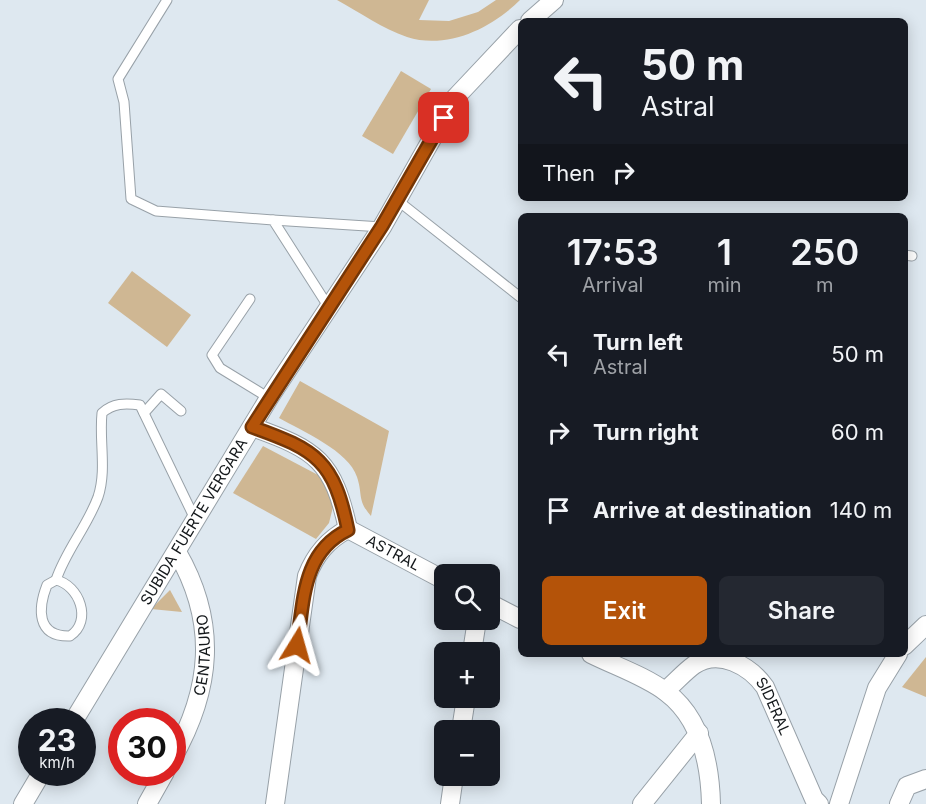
<!DOCTYPE html>
<meta charset="utf-8">
<style>
body{margin:0;font-family:Inter,sans-serif;background:#242831;color:#f1f3f6;height:100vh;display:flex;flex-direction:column;font-size:22px;white-space:nowrap}
*{box-sizing:border-box;margin:0}
p{font-size:20px;color:#9ea1a6}
.icon{flex:none;width:33px;height:33px;fill:none;stroke:currentColor;stroke-width:2;stroke-linecap:round;stroke-linejoin:round}
.map{position:relative;flex:1;overflow:hidden}
.side{position:absolute;left:518px;top:213px;width:390px;height:444px;display:flex;flex-direction:column;background:#171b24;border-radius:9px;box-shadow:0 3px 15px #0003}
.side>*{flex:none}
.banner{position:absolute;left:518px;top:18px;width:390px;height:183px;border-radius:9px;box-shadow:0 3px 15px #0003;background:#171b24;color:#f1f3f6;overflow:hidden}
.buttons{position:absolute;left:434px;top:564px;display:grid;gap:12px}
.buttons a{display:grid;place-items:center;width:66px;height:66px;border-radius:9px;background:#171b24;box-shadow:0 3px 15px #0003;font-size:30px}
.speed{position:absolute;left:18px;top:708px;display:flex;gap:12px;font-size:30px;font-weight:700;text-align:center}
.speed>*{display:grid;place-content:center;width:78px;height:78px;border-radius:50%;background:#171b24;box-shadow:0 3px 15px #0003;line-height:1}
.speed small{font-size:15px;font-weight:400}
.speed .limit{border:9px solid #d22;background:#fff;color:#111}
.pin{position:absolute;display:grid;place-items:center;width:51px;height:51px;color:#fff;margin:-26px;border-radius:12px;box-shadow:0 3px 9px #0006}
.me{position:absolute;width:66px;margin:-33px;rotate:8deg;stroke-linejoin:round;filter:drop-shadow(0 0 4px #0008)}
.turn{display:flex;align-items:center;gap:21px;height:126px;padding:0 24px;font-size:27px}
.turn .icon{width:78px;height:78px;stroke-width:2.5}
.turn b{display:block;font-size:42px;line-height:51px}
.then{display:flex;align-items:center;height:57px;padding:0 24px;background:#0003;gap:12px;font-size:22px}
.eta{display:flex;justify-content:space-evenly;align-items:center;height:102px;text-align:center}
.eta b{font-size:36px;font-weight:600;line-height:42px}
.cta{display:flex;gap:12px;margin-top:auto;padding:12px 24px}
.cta a{flex:1;height:69px;border-radius:9px;background:#b45309;color:#fff;font-size:24px;font-weight:600;line-height:69px;text-align:center}
.cta a+a{background:#242831;color:#f1f3f6}
ul{padding:0;list-style:none}
li{display:flex;align-items:center;gap:18px;height:78px;padding:0 24px}
li div{flex:1}
li b{display:block;font-size:22px}
li em{font-style:normal}
.map>svg:first-child{display:block}
</style>
<div class="map">
<svg width="926" height="804" viewBox="0 0 926 804">
<rect width="100%" height="100%" fill="#dee8f0"/>
<g fill="#cfb793">
<path d="M337,0H429L419,20L449,21L478,12L496,0H520C492,28 447,50 407,37C383,29 359,12 337,0Z"/>
<polygon points="401,71 431,89 393,154 362,136"/>
<polygon points="132,271 191,315 167,347 108,303"/>
<path d="M300,381L389,431L371,516C357,500 363,495 357,477C349,451 302,431 279,418Z"/>
<polygon points="263,446 320,476 335,499 329,523 316,539 233,493"/>
<polygon points="170,590 182,612 151,609"/>
<polygon points="926,657 926,697 902,687"/>
</g>
<g fill="none" stroke-linecap="round" stroke-linejoin="round">
<defs>
<g id="service">
<polyline points="167,0 118,79 124,102 131,199 156,211 273,220 328,306"/>
<polyline points="397,200 520,297"/>
<polyline points="273,220 382,227"/>
<polyline points="904,255 912,256"/>
<polyline points="250,299 212,355 220,368 269,398"/>
<polyline points="144,413 161,394 181,411"/>
<path d="M56,580C66,550 87,527 98,497C107,470 99,441 102,413C113,403 125,403 140,405L195,519"/>
<path d="M56,580C79,585 93,621 70,636C36,637 38,608 47,585Z"/>
</g>
<g id="minor">
<polyline points="530,21 554,0"/>
<path d="M252,427C317,450 333,461 348,529"/>
<path id="s1" d="M348,529L444,580"/>
<polyline points="489,603 520,619"/>
<polyline points="904,646 926,625"/>
<polyline points="472,652 477,620"/>
<path d="M591,654C615,666 645,676 666,692C701,718 710,762 711,804"/>
<path id="s2" d="M665,691C675,683 684,672 694,665C719,648 750,666 765,687L814,799L819,804"/>
<path id="s3" d="M73,722L269,398L382,227L455,98L520,29"/>
<polyline points="461,730 466,698"/>
<path id="s4" d="M172,759C212,689 218,623 177,552"/>
<polyline points="23,804 42,772"/>
<polyline points="147,804 165,772"/>
<path d="M275,804L307,576C315,555 327,540 348,529"/>
<polyline points="450,804 454,776"/>
<polyline points="642,804 699,733"/>
<polyline points="839,804 877,688 898,654"/>
<polyline points="899,804 907,786 926,779"/>
</g>
</defs>
<use href="#service" stroke="#98a1a8" stroke-width="11"/>
<use href="#minor" stroke="#98a1a8" stroke-width="20"/>
<use href="#service" stroke="#fff" stroke-width="9"/>
<use href="#minor" stroke="#fff" stroke-width="18"/>
</g>
<g fill="none" stroke-linecap="round" stroke-linejoin="round">
<defs>
<path id="route" d="M297,645C304,601 302,552 348,530C334,461 317,450 252,427L382,226L444,118"/>
</defs>
<use href="#route" stroke="#753606" stroke-width="15"/>
<use href="#route" stroke="#b45309" stroke-width="10"/>
</g>
<g text-anchor="middle" stroke-width="6" stroke-linejoin="round" paint-order="stroke">
<g font-size="15" fill="#14181b" stroke="#ebf6fd">
<text dy="5" stroke="none"><textPath href="#s3" startOffset="234">SUBIDA FUERTE VERGARA</textPath></text>
<text dy="5" stroke="none"><textPath href="#s1" startOffset="51">ASTRAL</textPath></text>
<text dy="5" stroke="none"><textPath href="#s4" startOffset="110">CENTAURO</textPath></text>
<text dy="5" stroke="none"><textPath href="#s2" startOffset="142">SIDERAL</textPath></text>
</g>
</g>
</svg>
<div class="buttons">
<a><svg class="icon" aria-label="search" viewBox="0 0 24 24"><circle cx="10" cy="10" r="6"/><path d="M15 15l6 6"/></svg></a>
<a>+</a>
<a>−</a>
</div>
<div class="speed"><div>23<small>km/h</small></div><div class="limit">30</div></div>
<div class="pin" style="left:444px;top:118px;background:#d93025"><svg class="icon" aria-label="arrive" viewBox="0 0 24 24"><path d="M6 21V4h12l-3 4 3 4H6"/></svg></div>
<svg class="me" style="left:297px;top:645px" viewBox="-20 -20 40 40"><path d="M0-17L14 15 0 8-14 15z" fill="#b45309" stroke="#fff" stroke-width="4"/></svg>
<div class="banner">
<div class="turn"><svg class="icon" aria-label="left" viewBox="0 0 24 24"><path d="M17 20v-9H6M10 6l-5 5 5 5"/></svg><div><b>50 m</b>Astral</div></div>
<div class="then">Then<svg class="icon" aria-label="right" viewBox="0 0 24 24"><path d="M7 20v-9h11M14 6l5 5-5 5"/></svg></div>
</div>
<section class="side">
<div class="eta">
<div><b>17:53</b><p>Arrival</p></div>
<div><b>1</b><p>min</p></div>
<div><b>250</b><p>m</p></div>
</div>
<ul>
<li><svg class="icon" aria-label="left" viewBox="0 0 24 24"><path d="M17 20v-9H6M10 6l-5 5 5 5"/></svg><div><b>Turn left</b><p>Astral</p></div><em>50 m</em></li>
<li><svg class="icon" aria-label="right" viewBox="0 0 24 24"><path d="M7 20v-9h11M14 6l5 5-5 5"/></svg><div><b>Turn right</b></div><em>60 m</em></li>
<li><svg class="icon" aria-label="arrive" viewBox="0 0 24 24"><path d="M6 21V4h12l-3 4 3 4H6"/></svg><div><b>Arrive at destination</b></div><em>140 m</em></li>
</ul>
<div class="cta"><a>Exit</a><a>Share</a></div>
</section>
</div>
